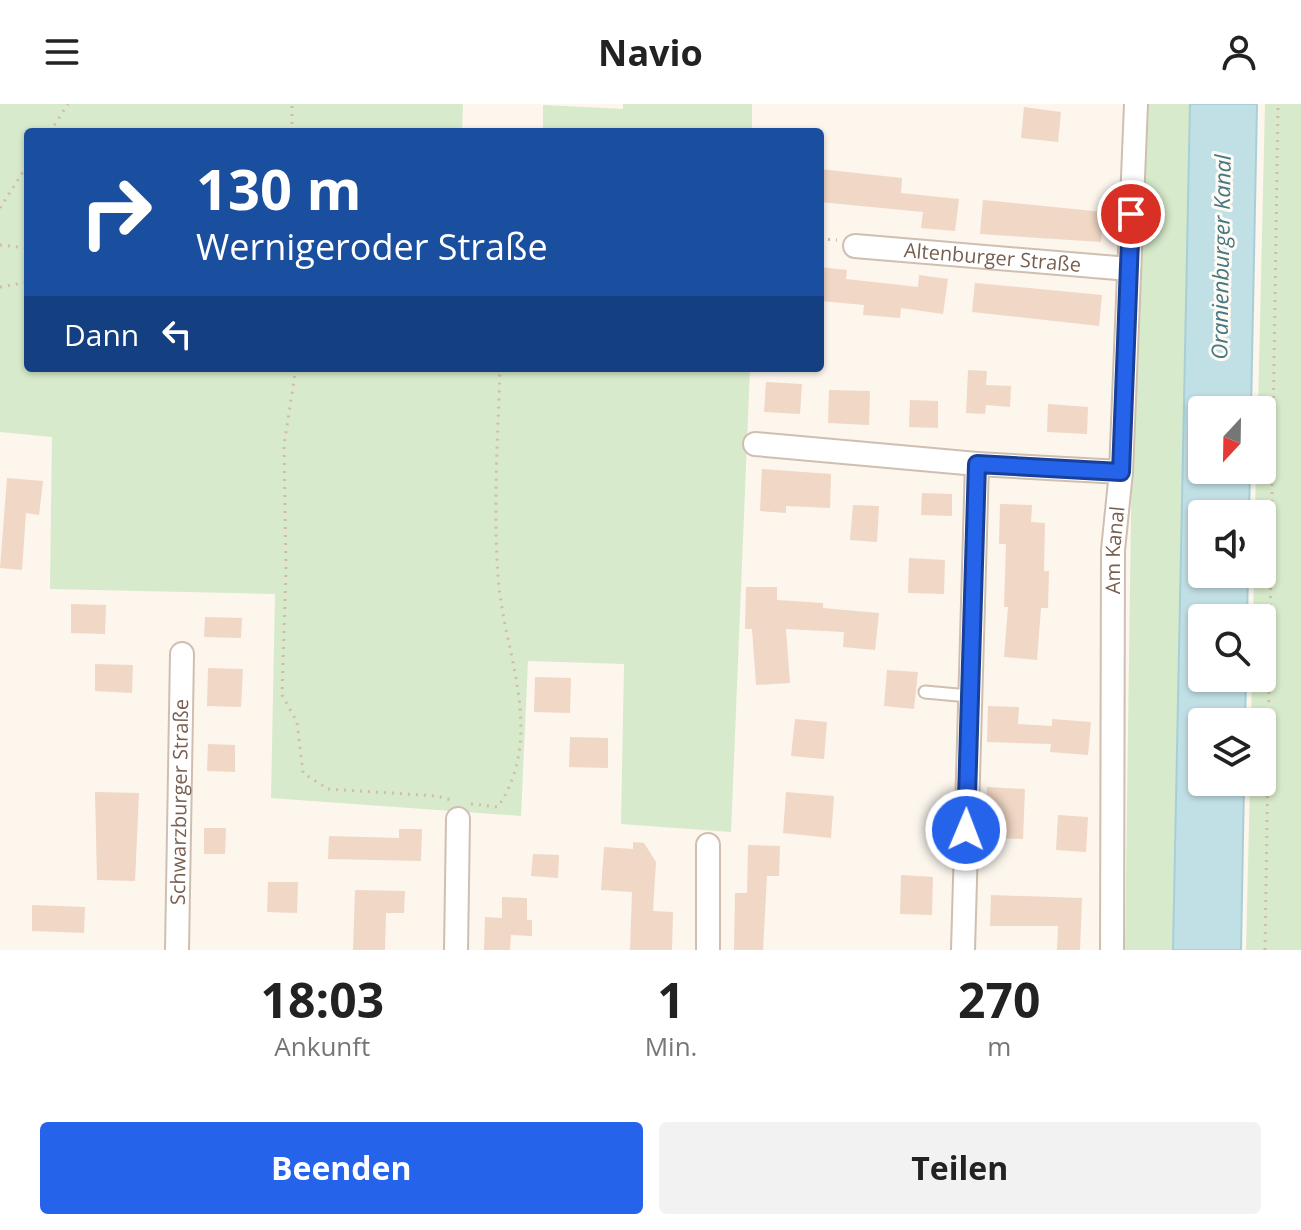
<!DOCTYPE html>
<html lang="de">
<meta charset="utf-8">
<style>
body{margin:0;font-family:"Open Sans",sans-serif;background:#f2f2f2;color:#222;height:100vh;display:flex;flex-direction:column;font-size:30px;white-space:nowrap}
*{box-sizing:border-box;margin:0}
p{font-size:26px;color:#767676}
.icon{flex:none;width:44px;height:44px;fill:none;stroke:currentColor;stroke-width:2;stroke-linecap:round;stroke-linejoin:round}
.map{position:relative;height:846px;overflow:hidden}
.drawer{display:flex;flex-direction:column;background:#fff;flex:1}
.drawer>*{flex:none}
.guide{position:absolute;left:24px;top:24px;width:800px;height:244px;border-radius:8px;box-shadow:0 2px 6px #0004;background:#1a4fa0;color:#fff;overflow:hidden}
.needle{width:52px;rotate:202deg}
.tools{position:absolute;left:1188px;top:292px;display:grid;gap:16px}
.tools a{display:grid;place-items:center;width:88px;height:88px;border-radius:8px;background:#fff;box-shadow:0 2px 6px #0004;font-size:40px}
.pin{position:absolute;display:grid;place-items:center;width:68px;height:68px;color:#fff;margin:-34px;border:4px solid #fff;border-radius:50%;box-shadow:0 2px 8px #0007}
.me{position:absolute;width:88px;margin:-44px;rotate:1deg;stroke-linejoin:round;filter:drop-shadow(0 0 6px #0008)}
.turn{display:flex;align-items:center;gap:28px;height:168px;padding:0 40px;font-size:36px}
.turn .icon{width:104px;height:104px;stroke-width:2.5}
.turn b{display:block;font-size:56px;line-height:68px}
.then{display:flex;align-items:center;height:76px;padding:0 40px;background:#0003;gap:16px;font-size:30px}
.eta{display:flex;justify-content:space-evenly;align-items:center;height:136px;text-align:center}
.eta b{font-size:48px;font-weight:700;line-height:56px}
.cta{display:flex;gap:16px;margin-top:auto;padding:16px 40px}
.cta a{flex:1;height:92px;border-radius:8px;background:#2563eb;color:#fff;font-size:32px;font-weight:700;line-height:92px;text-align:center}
.cta a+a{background:#f2f2f2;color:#222}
header{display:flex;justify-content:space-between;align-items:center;height:104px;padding:0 40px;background:#fff;font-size:36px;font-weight:700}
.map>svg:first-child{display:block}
</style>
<header><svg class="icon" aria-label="menu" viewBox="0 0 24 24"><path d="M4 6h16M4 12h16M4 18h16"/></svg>Navio<svg class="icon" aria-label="person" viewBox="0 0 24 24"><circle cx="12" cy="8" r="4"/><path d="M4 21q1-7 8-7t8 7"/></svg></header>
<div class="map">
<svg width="1301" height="846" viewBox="0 0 1301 846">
<rect width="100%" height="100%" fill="#fcf6ed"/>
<g fill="#d7eacb">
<polygon points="0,0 463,0 462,28 28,28 28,264 750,264 731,728 621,720 624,560 528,557 521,712 271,694 275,490 50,485 52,333 0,328"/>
<polygon points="623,0 752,0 752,28 543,28 543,1 623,5"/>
<polygon points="1144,0 1190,0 1173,846 1125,846 1133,267"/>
<polygon points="1265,0 1301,0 1301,846 1246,846 1250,678 1262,678 1262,618 1251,618 1252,574 1262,574 1262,514 1253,514 1254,470 1262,470 1262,410 1255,410 1256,366 1262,366 1262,306 1258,306"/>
</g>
<polygon fill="#c1e0e6" stroke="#a8cfd7" stroke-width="2" points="1190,0 1257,0 1251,306 1202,306 1202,366 1250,366 1249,410 1202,410 1202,470 1248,470 1247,514 1202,514 1202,574 1246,574 1245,618 1202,618 1202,678 1244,678 1241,846 1173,846"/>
<g fill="#f1d7c5">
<polygon points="1024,3 1061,8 1058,38 1021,34"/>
<polygon points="820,65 902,74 901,89 959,95 955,127 921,124 923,108 820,98"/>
<polygon points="983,96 1104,108 1101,138 980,130"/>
<polygon points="820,163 847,166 846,175 918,183 919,171 948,175 943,210 901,204 900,214 863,211 864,201 820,197"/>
<polygon points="975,179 1102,191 1099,222 972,208"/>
<polygon points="968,266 987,267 986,281 1011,282 1010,303 986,301 985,310 966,309"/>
<polygon points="766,278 802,280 800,310 764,308"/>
<polygon points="829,286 870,287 869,321 828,319"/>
<polygon points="910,296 938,297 938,324 909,323"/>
<polygon points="1048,300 1088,303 1087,330 1047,328"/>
<polygon points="762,365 831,370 830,404 786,402 786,409 760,407"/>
<polygon points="7,374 43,377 39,411 26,409 22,466 0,464"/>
<polygon points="922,389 952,390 952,412 921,411"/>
<polygon points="1000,400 1032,401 1031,418 1045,419 1044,467 1049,467 1048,504 1041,504 1037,556 1004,553 1008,503 1004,503 1006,440 999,440"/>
<polygon points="853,401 879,402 877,438 850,436"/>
<polygon points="909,454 945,456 944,490 908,489"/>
<polygon points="746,483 777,483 777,496 823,499 823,504 879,509 875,546 843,543 844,528 786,525 790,579 756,581 752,525 745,525"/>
<polygon points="71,500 106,501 105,530 71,529"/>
<polygon points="205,513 242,514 241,534 204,533"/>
<polygon points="95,560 133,561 132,589 95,587"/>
<polygon points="208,564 243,565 241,603 207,602"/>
<polygon points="887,566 918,568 914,605 884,602"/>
<polygon points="535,573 571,574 570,609 534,608"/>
<polygon points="988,602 1019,603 1018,620 1052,622 1052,615 1091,618 1088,651 1050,648 1051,640 987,638"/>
<polygon points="795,615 827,618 824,655 791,652"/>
<polygon points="570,633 608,634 608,664 569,663"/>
<polygon points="208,640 235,641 235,668 207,667"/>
<polygon points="987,683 1025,685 1023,735 986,734"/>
<polygon points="95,688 139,689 135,777 97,776"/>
<polygon points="786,688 834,692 831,734 783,729"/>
<polygon points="1058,711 1088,713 1086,748 1056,746"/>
<polygon points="204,724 226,724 225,750 204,750"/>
<polygon points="399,725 422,725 421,757 328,755 329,732 399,734"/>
<polygon points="633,738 644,739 656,758 653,807 673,808 672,846 630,846 632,788 601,786 604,743 633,745"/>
<polygon points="748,741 780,742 779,772 767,772 763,846 734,846 735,789 747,789"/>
<polygon points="533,750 559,751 558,774 531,772"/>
<polygon points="901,771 933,773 932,811 900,810"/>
<polygon points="268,778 298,778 297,809 267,808"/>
<polygon points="355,786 405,787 404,809 386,809 385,846 353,846"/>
<polygon points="991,791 1082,794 1080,846 1057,846 1058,822 990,822"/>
<polygon points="502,793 527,794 527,816 532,816 532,832 511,831 510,846 484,846 485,813 502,814"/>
<polygon points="32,801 85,803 84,829 32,827"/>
</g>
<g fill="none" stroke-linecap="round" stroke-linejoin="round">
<defs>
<polyline id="service" points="925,588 969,592"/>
<g id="minor">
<path id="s1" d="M855,142L1129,165"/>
<polyline points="755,340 977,360 1121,368"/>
<path id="s2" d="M177,846L182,550"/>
<polyline points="456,846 458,715"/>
<polyline points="708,846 708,741"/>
<polyline points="963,846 977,360"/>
<path id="s3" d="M1112,846L1113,446L1121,368L1136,0"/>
</g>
</defs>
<use href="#service" stroke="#cfbfb1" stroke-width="15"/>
<use href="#minor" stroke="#cfbfb1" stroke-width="26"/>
<g stroke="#d6baa8" stroke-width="3" stroke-dasharray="2 6" stroke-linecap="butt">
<polyline points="50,28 68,0"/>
<polyline points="292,28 292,0"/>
<polyline points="0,104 28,60"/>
<polyline points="820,135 837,136"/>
<polyline points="0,141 28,144"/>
<polyline points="0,183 28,178"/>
<polyline points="296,264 284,341 286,466 282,591 297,618 303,669 328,685 437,692 451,696"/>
<path d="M471,700L498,703C547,629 503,549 498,472C493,403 498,332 500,264"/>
<polyline points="1265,846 1278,0"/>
</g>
<use href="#service" stroke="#fff" stroke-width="11"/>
<use href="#minor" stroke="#fff" stroke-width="22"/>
</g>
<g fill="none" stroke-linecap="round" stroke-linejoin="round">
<defs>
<polyline id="route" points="966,726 977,360 1121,368 1131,110"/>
</defs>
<use href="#route" stroke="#184099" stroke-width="20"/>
<use href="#route" stroke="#2563eb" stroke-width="14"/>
</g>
<g text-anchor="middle" stroke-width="6" stroke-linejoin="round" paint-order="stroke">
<g font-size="20" fill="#785e4f" stroke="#fefaf4">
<text dy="7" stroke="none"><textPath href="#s1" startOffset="138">Altenburger Straße</textPath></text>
<text dy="7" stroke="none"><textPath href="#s3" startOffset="400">Am Kanal</textPath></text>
<text dy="7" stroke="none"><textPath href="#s2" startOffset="148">Schwarzburger Straße</textPath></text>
</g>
<g font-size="22" font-style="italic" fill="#467783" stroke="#fefaf4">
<text transform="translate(1221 153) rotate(-89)" y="8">Oranienburger Kanal</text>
</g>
</g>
</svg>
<div class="tools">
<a><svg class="needle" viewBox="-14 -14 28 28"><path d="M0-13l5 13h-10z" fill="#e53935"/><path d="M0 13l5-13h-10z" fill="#767676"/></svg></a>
<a><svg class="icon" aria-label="sound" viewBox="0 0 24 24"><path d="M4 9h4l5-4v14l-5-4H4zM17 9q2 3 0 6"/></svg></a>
<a><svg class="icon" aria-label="search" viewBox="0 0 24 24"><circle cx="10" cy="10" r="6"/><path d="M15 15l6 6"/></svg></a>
<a><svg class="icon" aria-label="layers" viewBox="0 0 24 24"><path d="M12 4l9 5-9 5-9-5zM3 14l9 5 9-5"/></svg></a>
</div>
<div class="pin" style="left:1131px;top:110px;background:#d93025"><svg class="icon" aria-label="arrive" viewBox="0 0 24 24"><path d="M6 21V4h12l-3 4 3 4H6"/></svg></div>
<svg class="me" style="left:966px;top:726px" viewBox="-20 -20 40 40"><circle r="17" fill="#2563eb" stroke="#fff" stroke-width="3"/><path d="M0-11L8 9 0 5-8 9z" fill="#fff"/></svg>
<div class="guide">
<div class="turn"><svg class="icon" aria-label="right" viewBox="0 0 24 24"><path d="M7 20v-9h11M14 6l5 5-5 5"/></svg><div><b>130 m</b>Wernigeroder Straße</div></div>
<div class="then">Dann<svg class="icon" aria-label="left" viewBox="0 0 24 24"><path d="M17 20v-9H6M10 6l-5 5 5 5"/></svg></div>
</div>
</div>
<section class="drawer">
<div class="eta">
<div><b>18:03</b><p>Ankunft</p></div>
<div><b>1</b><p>Min.</p></div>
<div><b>270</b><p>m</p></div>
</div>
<div class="cta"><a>Beenden</a><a>Teilen</a></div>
</section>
